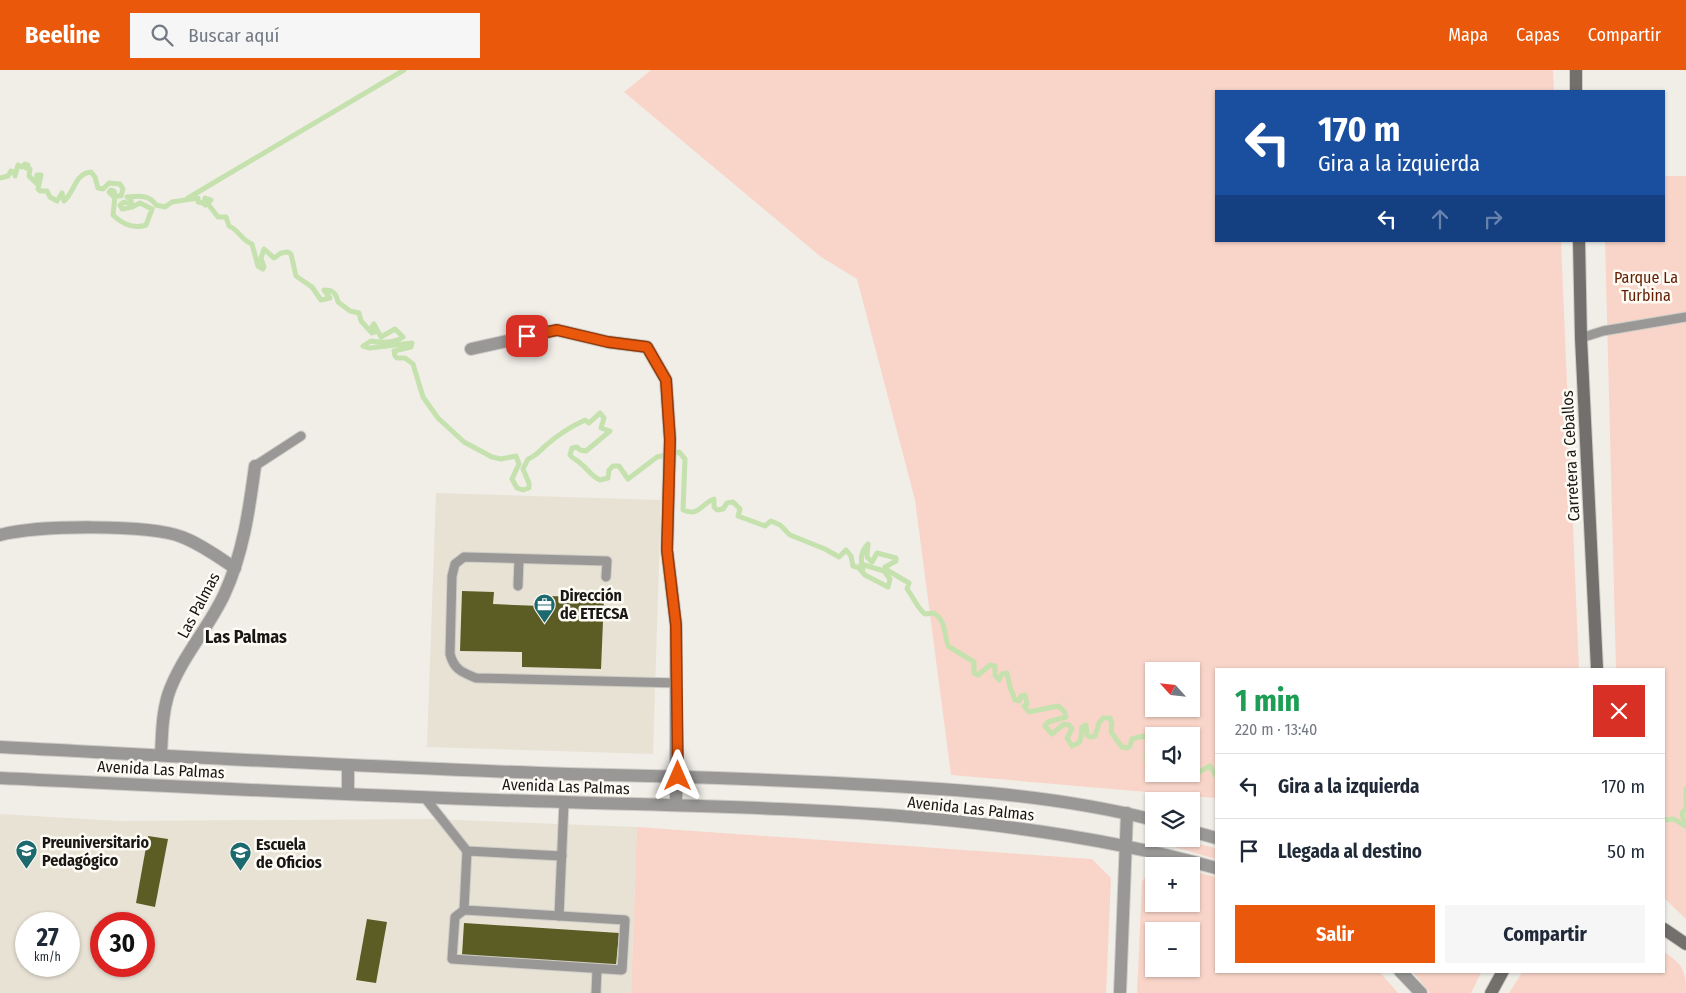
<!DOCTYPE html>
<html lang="es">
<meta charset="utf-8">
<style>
body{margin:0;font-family:"Fira Sans Condensed",sans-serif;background:#f6f6f7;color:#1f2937;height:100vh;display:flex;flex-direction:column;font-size:19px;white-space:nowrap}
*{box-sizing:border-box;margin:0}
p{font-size:16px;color:#747a83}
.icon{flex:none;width:28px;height:28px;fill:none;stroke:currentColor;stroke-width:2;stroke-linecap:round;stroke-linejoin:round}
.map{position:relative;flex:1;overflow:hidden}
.details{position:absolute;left:1215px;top:598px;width:450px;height:305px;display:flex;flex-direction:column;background:#fff;border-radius:0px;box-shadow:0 1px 4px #0004}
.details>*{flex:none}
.banner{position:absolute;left:1215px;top:20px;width:450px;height:152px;border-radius:0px;box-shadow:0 1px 4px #0004;background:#1a4fa0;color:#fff;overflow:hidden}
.needle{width:32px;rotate:297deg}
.buttons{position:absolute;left:1145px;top:592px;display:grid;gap:10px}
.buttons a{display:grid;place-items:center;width:55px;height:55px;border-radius:0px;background:#fff;box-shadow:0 1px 4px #0004;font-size:25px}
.speed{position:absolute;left:15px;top:842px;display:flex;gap:10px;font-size:25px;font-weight:700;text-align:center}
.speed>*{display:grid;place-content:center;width:65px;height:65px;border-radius:50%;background:#fff;box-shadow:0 1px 4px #0004;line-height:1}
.speed small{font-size:12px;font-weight:400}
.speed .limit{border:8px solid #d22;background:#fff;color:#111}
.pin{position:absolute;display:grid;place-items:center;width:42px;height:42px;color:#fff;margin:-21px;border-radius:10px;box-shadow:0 2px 8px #0006}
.me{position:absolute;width:55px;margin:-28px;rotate:0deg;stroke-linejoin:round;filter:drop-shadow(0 0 4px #0008)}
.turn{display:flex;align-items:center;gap:18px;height:105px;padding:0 20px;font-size:22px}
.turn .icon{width:65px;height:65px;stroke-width:2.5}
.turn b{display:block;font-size:35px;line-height:42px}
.lanes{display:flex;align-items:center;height:48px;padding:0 20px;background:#0003;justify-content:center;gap:25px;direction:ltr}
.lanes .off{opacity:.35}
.round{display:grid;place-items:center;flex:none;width:52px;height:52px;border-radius:0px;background:#f6f6f7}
.head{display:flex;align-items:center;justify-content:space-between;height:85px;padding:0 20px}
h1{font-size:30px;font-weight:700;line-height:38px;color:#1e9e55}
.button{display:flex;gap:10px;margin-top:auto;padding:10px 20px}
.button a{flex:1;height:58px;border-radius:0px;background:#ea580c;color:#fff;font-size:20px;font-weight:700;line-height:58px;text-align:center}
.button a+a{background:#f6f6f7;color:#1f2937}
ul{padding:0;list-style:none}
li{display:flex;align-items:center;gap:15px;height:65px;padding:0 20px;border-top:1px solid #e0e1e3}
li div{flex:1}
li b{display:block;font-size:19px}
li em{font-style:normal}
header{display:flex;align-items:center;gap:30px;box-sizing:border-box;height:70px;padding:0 25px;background:#ea580c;color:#fff}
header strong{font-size:24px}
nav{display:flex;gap:28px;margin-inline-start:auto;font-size:18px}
.search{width:350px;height:45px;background:#f6f6f7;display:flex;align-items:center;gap:12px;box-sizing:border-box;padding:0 18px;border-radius:0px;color:#747a83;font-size:19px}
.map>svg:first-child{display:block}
</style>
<header>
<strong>Beeline</strong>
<div class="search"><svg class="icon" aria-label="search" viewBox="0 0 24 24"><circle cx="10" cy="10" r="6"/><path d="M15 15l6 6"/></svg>Buscar aquí</div>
<nav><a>Mapa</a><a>Capas</a><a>Compartir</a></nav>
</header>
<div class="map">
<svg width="1686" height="923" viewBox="0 0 1686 923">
<rect width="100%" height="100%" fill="#f1eee8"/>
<g fill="#e8e2d5" fill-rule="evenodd">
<polygon points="436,423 661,430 653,684 427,677"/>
<path d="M0,744L120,751L429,749L637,757L631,923H0ZM26,854H69V896H26ZM101,854H144V896H101Z"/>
</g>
<g fill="#f9d5c9" fill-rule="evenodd">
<path d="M651,0H1553L1554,21H1216V171H1561L1579,599H1216V728L951,705L915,430L857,209L821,187L624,22ZM1191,601V639H1154V601ZM1154,666H1191V704H1154Z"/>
<polygon points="1664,106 1686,106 1686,849 1664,828 1664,599 1616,599 1605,171 1664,171"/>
<polygon points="637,757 1092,789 1111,808 1106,923 631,923"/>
<polygon points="1151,763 1154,764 1154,769 1176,769 1216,778 1216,789 1150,770"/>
<path d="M1154,798V834H1191V801L1216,807V901H1379L1398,923H1137L1142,811ZM1154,861H1191V899H1154Z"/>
<path d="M1664,882C1683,894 1686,901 1686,923H1509L1523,901H1664Z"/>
<polygon points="1412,901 1482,901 1471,923 1430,923"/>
</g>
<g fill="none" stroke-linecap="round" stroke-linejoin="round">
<g stroke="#c5e1ae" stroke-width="5">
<path d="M0,108L8,106L11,101L14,102L15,106L18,95L22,97L25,94L28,95L26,98L30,99L29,106L36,113L37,105H41L38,119L40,121H47L50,127L57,131L62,123L64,131C75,122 74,104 91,102L95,107L98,118L103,119L109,113L120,114L123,119L121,126H115L113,145C123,155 133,159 146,155L152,139L140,133L132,137L131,130L127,127C138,126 149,124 156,135L165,137L172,132L198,128V132L208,134L218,147H226L229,156C239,160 241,170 252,174L258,196L263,199L264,197L261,188L264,179L274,188L281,183L288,182L291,184L296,206L312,217L321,230L330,228L324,220C333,220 336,223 338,232L350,241L359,243L361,251L372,263L375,262L372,257L374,254L381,267L395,259L403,267C395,273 381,273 371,271L363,276L370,278L412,273L411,277L394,281L395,286L397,288H405L413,294L423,327L438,348L464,372L492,387L501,389L516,386L519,394L512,409L517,418L523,420L529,418V413L523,399L528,389C536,386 538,383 544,377C556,366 570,357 585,350L589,353L600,343L604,348L601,358L610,361L586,381L580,380L577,377L572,378L570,385C574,390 576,389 580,393C588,399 591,406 600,410L608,408L609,400L613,396H619L628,409L657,387L679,382L685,389L683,440C699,447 702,433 714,429V437L717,440L723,439L727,433L733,432L740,439L738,446L765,456L771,451L780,455L790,465L825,479L839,487L846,480L851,486L853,496L863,499C860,490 861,481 868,474L867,487L872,492L877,483L896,488V491L885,497L887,500L909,513L907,519C914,528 917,538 925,544L934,543C946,551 944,563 948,576L974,592V603L978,605L990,595L995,596V605L999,610L1002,604L1007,603L1010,617L1015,630L1019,631L1021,626L1025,625L1027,634L1024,636L1029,642L1058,636L1064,641L1066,647L1048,652L1045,656L1052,664L1064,654L1069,655L1072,659L1067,668L1072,676C1084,672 1080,667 1082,657L1086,655L1087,665L1090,667L1095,666L1099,653L1103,648H1110L1112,654L1111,662L1122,677L1127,678L1130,676L1132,669L1143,666L1149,670C1146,685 1144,702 1159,710L1160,704"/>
<polyline points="115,126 114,121 111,120 109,122 115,128"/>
<polyline points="188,128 404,0"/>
<polyline points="204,133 205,128 211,130 205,135"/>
<polyline points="130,134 124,132 120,135 122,139 132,137"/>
<polyline points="859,498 865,505 888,517 890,509 884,501 861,494"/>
<polyline points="1191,693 1199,702 1210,696 1216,706"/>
<polyline points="1686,719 1686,734"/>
<polyline points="1664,750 1674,749 1685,756 1682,743 1686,738"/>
</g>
</g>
<g fill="#5c5c25">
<polygon points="462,521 494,522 493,534 540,536 540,526 604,527 601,599 522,597 522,582 460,581"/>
<polygon points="148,766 168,769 155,837 136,833"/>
<polygon points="367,849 387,852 376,913 356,910"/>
<polygon points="464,853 619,863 616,895 462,885"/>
</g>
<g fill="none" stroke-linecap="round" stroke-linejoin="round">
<defs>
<g id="service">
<polyline points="1581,268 1603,261 1686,247"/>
<polyline points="255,396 301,366"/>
<path d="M606,507L607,491L464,487L455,494L452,506L450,584C454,599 461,602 476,608L677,613"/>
<polyline points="518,516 519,489"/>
<polyline points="425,728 467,781 562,786"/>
<polyline points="464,840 625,850 622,900 452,889 455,847 464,840 467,781"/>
<polyline points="559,846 564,732"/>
<polyline points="596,923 597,899"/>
</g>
<g id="minor">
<polyline points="471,279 557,260 608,272 647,277 666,310 670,369 667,480 676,555 676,735"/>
<path d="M0,465C36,455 149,454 182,467C201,474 218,487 235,498"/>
<path d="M161,685C162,665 162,645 168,625C180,589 208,559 224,525C243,484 249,441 255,396"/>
<polyline points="1120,923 1127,743"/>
</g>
<g id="tertiary">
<path d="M0,677C190,687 379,698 569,704C664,706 759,709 854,714C954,719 1056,725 1154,750"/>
<path d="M0,708C188,717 376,727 564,732C782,739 1005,739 1216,798"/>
<polyline points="348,724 348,695"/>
<polyline points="1191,761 1216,768"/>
<polyline points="1400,901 1421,923"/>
</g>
<g id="secondary">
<polyline points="1576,0 1576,21"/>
<polyline points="1579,171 1581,268 1597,599"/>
<polyline points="1664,859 1686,874"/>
<polyline points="1491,923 1503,901"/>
</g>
</defs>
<use href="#service" stroke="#ceccc6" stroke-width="11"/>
<use href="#minor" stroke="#ceccc6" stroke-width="14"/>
<use href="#tertiary" stroke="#ceccc6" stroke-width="14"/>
<use href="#secondary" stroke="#ceccc6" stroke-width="14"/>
<use href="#service" stroke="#9a9896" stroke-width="9"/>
<use href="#minor" stroke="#9a9896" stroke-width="12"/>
<use href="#tertiary" stroke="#9a9896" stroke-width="12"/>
<use href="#secondary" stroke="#726f6c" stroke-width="12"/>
</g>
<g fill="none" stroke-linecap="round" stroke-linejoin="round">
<defs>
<polyline id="route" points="527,266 557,260 608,272 647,277 666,310 670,370 667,480 676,555 678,706"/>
</defs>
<use href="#route" stroke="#983908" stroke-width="12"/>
<use href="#route" stroke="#ea580c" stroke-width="9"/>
</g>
<defs>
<symbol id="office-pin" viewBox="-11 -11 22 30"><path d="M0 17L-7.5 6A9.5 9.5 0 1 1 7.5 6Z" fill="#1c696e" stroke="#fefbf5"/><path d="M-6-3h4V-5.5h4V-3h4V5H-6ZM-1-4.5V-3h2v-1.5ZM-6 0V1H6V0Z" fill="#fff"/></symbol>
<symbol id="school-pin" viewBox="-11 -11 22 30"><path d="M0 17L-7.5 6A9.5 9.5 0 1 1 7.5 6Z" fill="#1c696e" stroke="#fefbf5"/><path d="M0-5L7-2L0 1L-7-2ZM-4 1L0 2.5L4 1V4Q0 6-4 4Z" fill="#fff"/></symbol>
</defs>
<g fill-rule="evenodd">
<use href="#office-pin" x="532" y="522" width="25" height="34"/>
<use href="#school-pin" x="14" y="768" width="25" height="34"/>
<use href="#school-pin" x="228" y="770" width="25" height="34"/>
</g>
<g text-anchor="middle" stroke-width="5" stroke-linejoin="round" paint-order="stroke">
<g font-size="16" fill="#621d03" stroke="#fefbf5">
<text x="1646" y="213">Parque La<tspan x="1646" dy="18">Turbina</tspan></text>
</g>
<g font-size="16" fill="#181715" stroke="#fefbf5">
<text transform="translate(1570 386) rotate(-93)" y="6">Carretera a Ceballos</text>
<text transform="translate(198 535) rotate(-62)" y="6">Las Palmas</text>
<text transform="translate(161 699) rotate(3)" y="6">Avenida Las Palmas</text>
<text transform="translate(566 716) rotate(2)" y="6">Avenida Las Palmas</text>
<text transform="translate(971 738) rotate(6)" y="6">Avenida Las Palmas</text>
</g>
<g font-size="16" font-weight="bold" fill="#181715" stroke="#fefbf5" text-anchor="start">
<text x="560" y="531">Dirección<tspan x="560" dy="18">de ETECSA</tspan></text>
<text x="42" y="778">Preuniversitario<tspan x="42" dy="18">Pedagógico</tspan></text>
<text x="256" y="780">Escuela<tspan x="256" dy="18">de Oficios</tspan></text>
</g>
<g font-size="18" font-weight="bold" fill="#181715" stroke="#fefbf5">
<text x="246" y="573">Las Palmas</text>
</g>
</g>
</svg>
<div class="buttons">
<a><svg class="needle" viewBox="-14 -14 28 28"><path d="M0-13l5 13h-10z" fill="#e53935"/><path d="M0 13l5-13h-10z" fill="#747a83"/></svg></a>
<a><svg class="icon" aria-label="sound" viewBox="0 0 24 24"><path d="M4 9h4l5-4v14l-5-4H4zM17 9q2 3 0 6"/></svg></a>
<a><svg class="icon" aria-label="layers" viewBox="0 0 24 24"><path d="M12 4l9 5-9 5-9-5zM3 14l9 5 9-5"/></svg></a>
<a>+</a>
<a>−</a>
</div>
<div class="speed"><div>27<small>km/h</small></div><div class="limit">30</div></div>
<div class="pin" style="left:527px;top:266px;background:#d93025"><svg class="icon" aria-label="arrive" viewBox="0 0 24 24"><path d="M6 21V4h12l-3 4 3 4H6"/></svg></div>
<svg class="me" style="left:678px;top:706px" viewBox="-20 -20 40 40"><path d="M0-17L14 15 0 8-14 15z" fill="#ea580c" stroke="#fff" stroke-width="4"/></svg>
<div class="banner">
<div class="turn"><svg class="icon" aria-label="left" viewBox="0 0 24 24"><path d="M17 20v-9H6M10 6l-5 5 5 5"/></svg><div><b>170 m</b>Gira a la izquierda</div></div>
<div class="lanes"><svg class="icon" aria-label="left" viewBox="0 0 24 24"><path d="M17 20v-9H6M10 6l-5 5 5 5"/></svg><svg class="icon off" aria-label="ahead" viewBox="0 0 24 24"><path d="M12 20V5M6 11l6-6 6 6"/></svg><svg class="icon off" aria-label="right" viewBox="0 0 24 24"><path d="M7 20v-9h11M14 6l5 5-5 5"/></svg></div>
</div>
<section class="details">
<div class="head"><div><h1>1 min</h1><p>220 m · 13:40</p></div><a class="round" style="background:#d93025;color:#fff"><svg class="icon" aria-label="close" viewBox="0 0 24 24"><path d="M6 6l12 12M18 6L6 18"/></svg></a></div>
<ul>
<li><svg class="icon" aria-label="left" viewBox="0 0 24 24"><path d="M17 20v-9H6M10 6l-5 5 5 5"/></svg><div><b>Gira a la izquierda</b></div><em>170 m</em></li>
<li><svg class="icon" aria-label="arrive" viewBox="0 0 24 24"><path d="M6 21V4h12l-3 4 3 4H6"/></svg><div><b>Llegada al destino</b></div><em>50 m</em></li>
</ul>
<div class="button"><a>Salir</a><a>Compartir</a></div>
</section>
</div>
